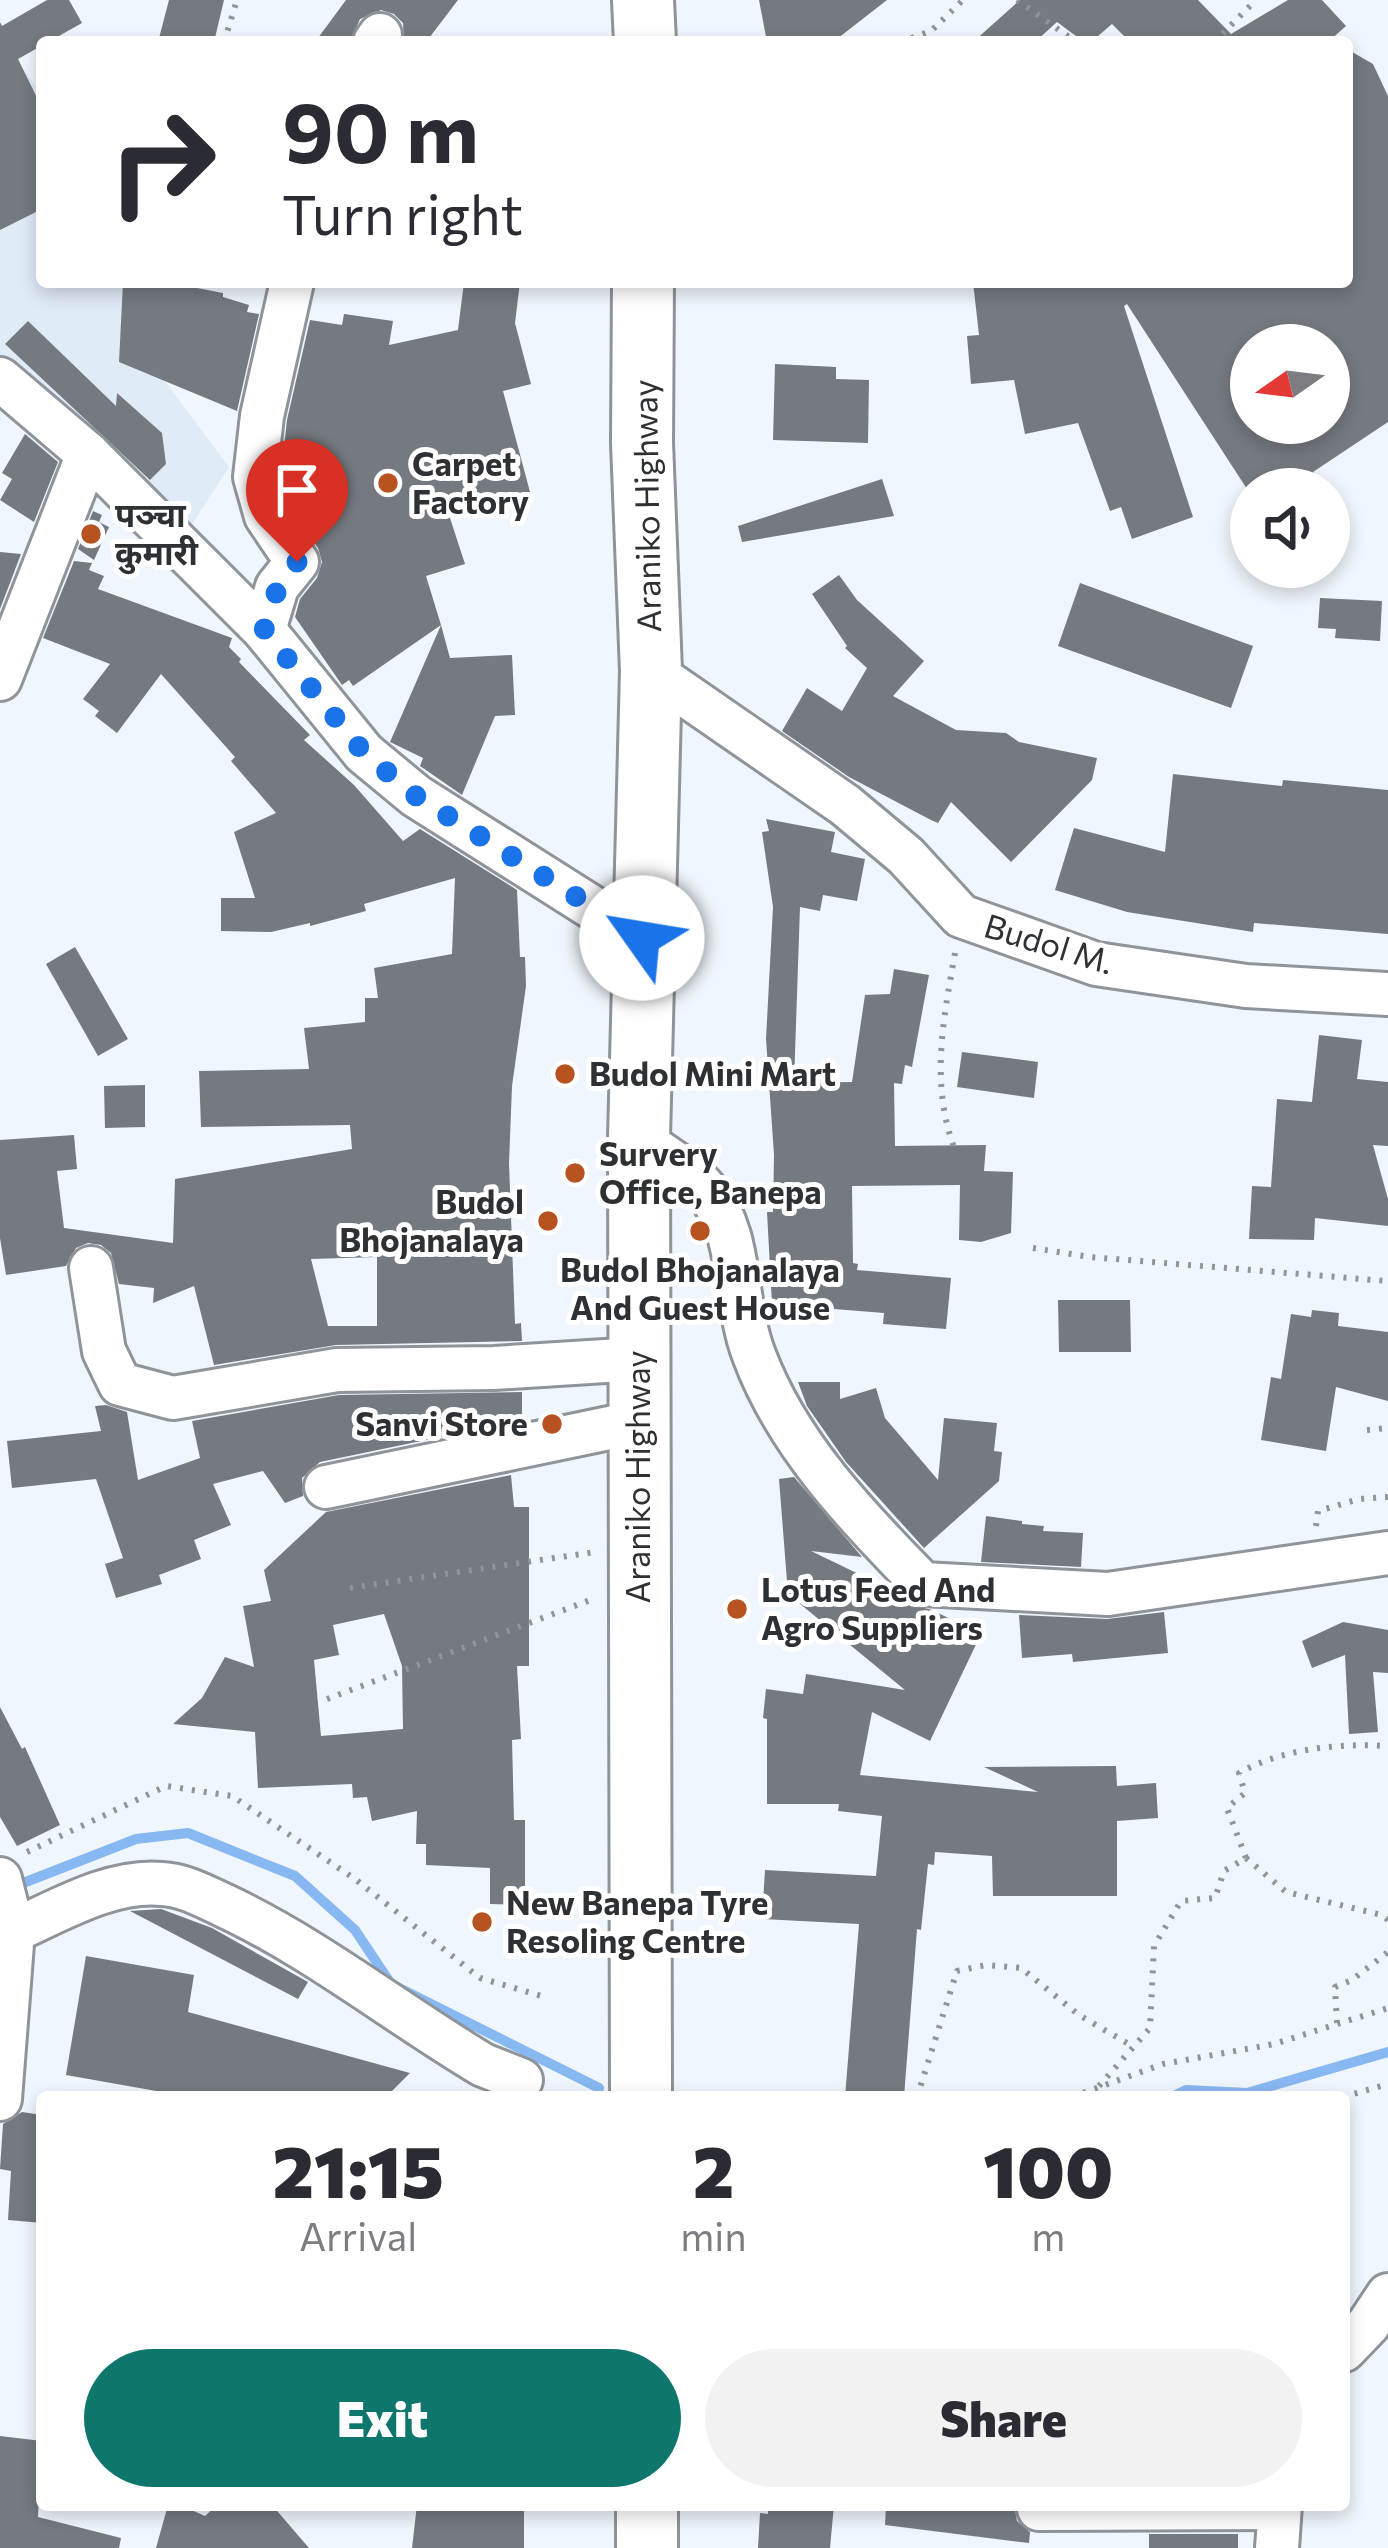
<!DOCTYPE html>
<meta charset="utf-8">
<style>
body{margin:0;font-family:Commissioner,"Noto Sans Devanagari",sans-serif;background:#f2f2f3;color:#2b2b33;height:100vh;display:flex;flex-direction:column;font-size:45px;white-space:nowrap}
*{box-sizing:border-box;margin:0}
p{font-size:39px;color:#7c7c81}
.icon{flex:none;width:66px;height:66px;fill:none;stroke:currentColor;stroke-width:2;stroke-linecap:round;stroke-linejoin:round}
.map{position:relative;flex:1;overflow:hidden}
.details{position:absolute;left:36px;top:2091px;width:1314px;height:420px;display:flex;flex-direction:column;background:#fff;border-radius:12px;box-shadow:0 6px 18px #0003}
.details>*{flex:none}
.hud{position:absolute;left:36px;top:36px;width:1317px;height:252px;border-radius:12px;box-shadow:0 6px 18px #0003;background:#fff;color:#2b2b33;overflow:hidden}
.needle{width:78px;rotate:256deg}
.fabs{position:absolute;left:1230px;top:324px;display:grid;gap:24px}
.fabs a{display:grid;place-items:center;width:120px;height:120px;border-radius:50%;background:#fff;box-shadow:0 6px 18px #0003;font-size:60px}
.pin{position:absolute;display:grid;place-items:center;width:102px;height:102px;color:#fff;margin:-123px -51px;border-radius:50% 50% 50% 0;rotate:-45deg;box-shadow:0 0 12px #0007}
.pin .icon{rotate:45deg}
.me{position:absolute;width:132px;margin:-66px;rotate:302deg;stroke-linejoin:round;filter:drop-shadow(0 0 9px #0008)}
.turn{display:flex;align-items:center;gap:42px;height:252px;padding:0 48px;font-size:54px}
.turn .icon{width:156px;height:156px;stroke-width:2.5}
.turn b{display:block;font-size:84px;line-height:102px}
.eta{display:flex;justify-content:space-evenly;align-items:center;height:204px;text-align:center}
.eta b{font-size:72px;font-weight:800;line-height:84px}
.cta{display:flex;gap:24px;margin-top:auto;padding:24px 48px}
.cta a{flex:1;height:138px;border-radius:72px;background:#0f766e;color:#fff;font-size:48px;font-weight:800;line-height:138px;text-align:center}
.cta a+a{background:#f2f2f3;color:#2b2b33}
.map>svg:first-child{display:block}
</style>
<div class="map">
<svg width="1388" height="2548" viewBox="0 0 1388 2548">
<rect width="100%" height="100%" fill="#f0f6fd"/>
<polygon fill="#e0ebf8" points="0,35 42,96 42,282 167,282 161,376 229,467 191,526 59,417 0,361"/>
<g fill="none" stroke-linecap="round" stroke-linejoin="round">
<g stroke="#88b8f1" stroke-width="10">
<polyline points="13,1887 136,1839 188,1833 295,1876 355,1930 391,1984 599,2088"/>
<polyline points="1172,2097 1186,2090 1247,2093 1388,2052"/>
</g>
</g>
<g fill="#757a80" fill-rule="evenodd">
<polygon points="47,0 69,0 82,23 18,59 42,108 42,209 0,230 0,22 2,26"/>
<polygon points="169,0 224,0 214,42 158,42"/>
<polygon points="346,0 458,0 426,42 404,42 403,23 394,14 381,10 360,19 350,42 315,42"/>
<polygon points="759,0 887,0 833,42 767,42"/>
<polygon points="1020,0 1198,0 1231,34 1288,0 1322,0 1346,26 1328,42 1130,42 1112,24 1091,42 1084,42 1057,22 1035,42 973,42"/>
<path d="M1347,49L1373,64L1388,96V422L1313,472L1316,477L1298,489H1247L1127,304L1124,306L1193,517L1132,539L1121,507L1110,511L1078,423L1025,434L1014,380L971,384L967,336L979,335L973,282H1347ZM1251,345H1329V423H1251Z"/>
<polygon points="123,282 166,282 223,293 223,297 249,305 247,312 259,314 237,411 119,362"/>
<polygon points="464,282 520,282 515,323 531,384 503,391 530,492 449,515 465,564 426,576 441,625 353,686 349,680 342,685 295,617 300,599 317,578 322,562 318,548 289,505 281,475 287,420 310,320 342,325 344,314 393,321 389,345 458,330"/>
<polygon points="28,321 116,406 117,393 162,433 166,464 150,480 5,344"/>
<polygon points="775,364 836,367 836,379 869,380 868,443 773,440"/>
<polygon points="25,434 58,462 34,522 0,500 12,479 2,473"/>
<polygon points="882,479 894,516 742,542 738,526"/>
<polygon points="93,511 102,515 99,522 109,527 94,560 78,549"/>
<polygon points="0,552 21,554 0,609"/>
<path d="M74,561L92,563L89,570L104,576L98,589L232,638L229,647L241,659L239,662L310,735L304,740L354,785L403,841L420,829L517,890L520,957H525L526,986L512,1086L509,1163L515,1324L521,1323L522,1341L336,1345L214,1365L194,1286L153,1303L154,1288L119,1284L111,1253L101,1245L88,1243L76,1248L66,1266L6,1275L0,1238V1140L74,1135L77,1169L57,1171L64,1228L173,1243L175,1179L352,1149L350,1125L201,1127L199,1071L309,1069L304,1028L365,1022V998H378L374,968L452,954L455,878L364,904L366,911L310,926V923L271,932L221,931V898H255L234,832L276,813L231,761L235,757L161,674L117,733L95,716L99,711L83,699L110,664L43,638ZM377,1257V1326H328L311,1259Z"/>
<polygon points="839,575 857,600 924,661 893,696 956,730 1006,733 1019,742 1097,758 1092,780 1011,862 951,802 938,823 931,820 849,777 782,731 807,688 842,711 867,668 845,648 847,646 812,594"/>
<polygon points="1080,583 1253,646 1231,708 1058,646"/>
<polygon points="1320,598 1382,601 1380,641 1335,638 1336,629 1318,628"/>
<polygon points="441,625 450,658 512,655 515,715 495,716 462,795 420,766 423,758 390,742"/>
<polygon points="1173,774 1282,786 1283,780 1388,790 1388,934 1254,923 1253,932 1127,912 1055,890 1074,828 1165,852"/>
<polygon points="766,819 835,832 831,852 865,859 857,901 823,895 820,911 800,907 794,1083 852,1082 865,995 890,994 894,969 929,975 912,1067 905,1065 902,1084 894,1083 895,1146 986,1145 984,1171 1013,1172 1011,1233 981,1242 959,1240 960,1185 852,1186 853,1263 858,1264 857,1270 951,1278 946,1329 883,1324 884,1313 772,1304 767,1212 773,1212 774,1155 766,1039 773,907 762,832 769,831"/>
<polygon points="75,947 128,1039 98,1056 46,964"/>
<polygon points="1319,1035 1362,1040 1357,1079 1388,1082 1388,1146 1373,1145 1388,1199 1388,1226 1315,1218 1314,1240 1249,1239 1252,1186 1271,1187 1277,1099 1312,1102"/>
<polygon points="962,1052 1038,1062 1034,1098 957,1087"/>
<polygon points="145,1085 145,1127 105,1128 104,1086"/>
<polygon points="1058,1300 1130,1300 1131,1352 1059,1352"/>
<polygon points="1312,1310 1339,1313 1338,1326 1388,1332 1388,1401 1336,1387 1326,1451 1261,1440 1271,1377 1281,1379 1291,1314 1311,1317"/>
<polygon points="798,1382 840,1382 840,1399 876,1388 885,1418 938,1480 944,1418 997,1423 994,1451 1002,1452 999,1481 924,1548 846,1462 807,1406"/>
<polygon points="522,1392 522,1420 320,1462 302,1478 303,1496 285,1503 263,1471 213,1484 231,1525 194,1540 201,1559 159,1575 162,1584 116,1598 105,1564 123,1558 96,1479 12,1488 7,1441 101,1431 95,1406 106,1405 127,1412 138,1480 200,1458 192,1421 339,1395"/>
<path d="M511,1475L514,1507H529V1666H517L521,1739L512,1740L514,1820H525V1905L490,1904V1868L426,1865V1844H416L417,1811L372,1821L367,1797L353,1798L352,1784L258,1788L255,1732L173,1724L202,1698L225,1657L254,1667L243,1606L271,1601L264,1570L326,1512ZM384,1614L402,1666L403,1729L321,1736L314,1660L339,1655L333,1625Z"/>
<polygon points="794,1477 862,1557 811,1551 896,1592 906,1603 932,1610 981,1634 930,1741 872,1712 860,1775 1038,1792 984,1767 1116,1766 1117,1786 1156,1783 1158,1818 1117,1821 1117,1896 993,1896 992,1856 935,1852 934,1865 928,1864 921,1930 917,1929 904,2097 845,2097 859,1924 762,1919 765,1870 876,1876 882,1816 838,1811 839,1804 767,1804 767,1719 763,1718 766,1689 803,1694 806,1674 905,1690 788,1594 779,1479"/>
<polygon points="986,1516 1022,1521 1022,1524 1044,1526 1043,1531 1083,1533 1081,1567 981,1562"/>
<polygon points="1164,1612 1168,1653 1073,1662 1072,1654 1022,1658 1019,1615 1107,1619"/>
<polygon points="1343,1622 1388,1630 1388,1673 1373,1672 1378,1732 1349,1734 1345,1655 1312,1668 1302,1641"/>
<polygon points="0,1707 22,1749 25,1747 60,1825 17,1846 0,1817"/>
<polygon points="161,1909 212,1928 308,1982 298,1999 130,1911"/>
<polygon points="86,1956 194,1975 188,2012 410,2073 386,2097 190,2097 66,2075"/>
<polygon points="22,2112 42,2115 42,2223 8,2220 11,2171 0,2169 3,2124"/>
<polygon points="0,2436 42,2441 38,2517 121,2538 119,2548 0,2548"/>
<polygon points="168,2505 180,2505 205,2516 217,2505 272,2505 309,2548 156,2548"/>
<polygon points="417,2505 524,2505 524,2548 412,2548"/>
<polygon points="768,2505 834,2505 830,2548 758,2548 760,2513 768,2514"/>
<polygon points="886,2505 1014,2505 1017,2521 1030,2532 1029,2543 885,2525"/>
<rect x="1149" y="2534" width="89" height="14"/>
</g>
<g fill="none" stroke-linecap="round" stroke-linejoin="round">
<defs>
<g id="minor">
<polyline points="375,42 380,35"/>
<polyline points="0,379 88,454 264,630 364,753 416,796 642,939"/>
<polyline points="264,630 277,587 297,562 266,516 255,477 262,416 292,282"/>
<polyline points="651,671 845,805 906,856 961,916 1096,964 1246,986 1388,994"/>
<polyline points="0,679 88,454"/>
<path d="M639,1138C660,1154 688,1169 705,1189C744,1235 733,1301 754,1355C787,1444 857,1517 923,1584L1108,1594L1388,1553"/>
<polyline points="91,1268 104,1351 120,1384 173,1398 337,1370 494,1368 637,1359"/>
<polyline points="326,1487 638,1422"/>
<polyline points="0,1879 13,1931 0,2099"/>
<path d="M13,1931C58,1911 111,1879 162,1884C184,1885 203,1896 223,1905C315,1948 396,2013 483,2065L521,2080"/>
<polyline points="1344,2350 1368,2325 1388,2295"/>
<polyline points="1039,2509 1279,2508"/>
<polyline points="1277,2548 1280,2505"/>
</g>
<g id="highway">
<polyline points="643,0 645,42"/>
<polyline points="641,2097 639,1138 651,671 642,443 643,282"/>
<polyline points="647,2505 647,2548"/>
</g>
</defs>
<use href="#minor" stroke="#8f949a" stroke-width="48"/>
<use href="#highway" stroke="#8f949a" stroke-width="66"/>
<g stroke="#909599" stroke-width="6" stroke-dasharray="3 9" stroke-linecap="butt">
<polyline points="1017,0 1076,42"/>
<polyline points="224,42 237,0"/>
<polyline points="900,42 931,31 963,0"/>
<polyline points="1214,42 1256,0"/>
<path d="M955,953C943,1021 930,1084 955,1150"/>
<polyline points="1033,1248 1090,1257 1387,1281"/>
<polyline points="1367,1430 1388,1428"/>
<polyline points="1316,1526 1318,1511 1359,1499 1388,1497"/>
<polyline points="350,1588 595,1552"/>
<polyline points="327,1699 593,1599"/>
<polyline points="27,1852 166,1786 232,1796 355,1879 480,1978 545,1997"/>
<polyline points="1246,1858 1286,1892 1382,1915 1388,1920"/>
<polyline points="1337,2023 1335,1987 1352,1980 1388,1952"/>
<path d="M1099,2086L1150,2028L1154,1946L1181,1901L1215,1898L1224,1871L1246,1858L1227,1808L1245,1793L1239,1773C1282,1749 1337,1743 1385,1746"/>
<polyline points="917,2097 957,1971 986,1965 1021,1968 1079,2015 1132,2046"/>
<polyline points="1072,2097 1163,2064 1274,2044 1388,2008"/>
<polyline points="1343,2097 1388,2084"/>
</g>
<use href="#minor" stroke="#fff" stroke-width="42"/>
<use href="#highway" stroke="#fff" stroke-width="60"/>
</g>
<g fill="none" stroke-linecap="round" stroke-linejoin="round">
<polyline stroke="#1a73e8" stroke-width="21" stroke-dasharray="0 37.8" points="297,562 278,587 264,630 364,753 416,796 642,938"/>
</g>
<g fill="#b75221" stroke="#fff" stroke-width="4.5">
<circle cx="388" cy="483" r="12"/>
<circle cx="91" cy="534" r="12"/>
<circle cx="565" cy="1074" r="12"/>
<circle cx="575" cy="1173" r="12"/>
<circle cx="548" cy="1221" r="12"/>
<circle cx="700" cy="1231" r="12"/>
<circle cx="552" cy="1424" r="12"/>
<circle cx="737" cy="1609" r="12"/>
<circle cx="482" cy="1922" r="12"/>
</g>
<g text-anchor="middle" stroke-width="10" stroke-linejoin="round" paint-order="stroke">
<g font-size="33" font-weight="bold" fill="#2e3133" stroke="#fff" text-anchor="start">
<text x="412" y="476">Carpet<tspan x="412" dy="38">Factory</tspan></text>
<text x="115" y="527">पञ्चा<tspan x="115" dy="38">कुमारी</tspan></text>
<text x="589" y="1086">Budol Mini Mart</text>
<text x="599" y="1166">Survery<tspan x="599" dy="38">Office, Banepa</tspan></text>
<text x="524" y="1214" text-anchor="end">Budol<tspan x="524" dy="38">Bhojanalaya</tspan></text>
<text x="700" y="1282" text-anchor="middle">Budol Bhojanalaya<tspan x="700" dy="38">And Guest House</tspan></text>
<text x="528" y="1436" text-anchor="end">Sanvi Store</text>
<text x="761" y="1602">Lotus Feed And<tspan x="761" dy="38">Agro Suppliers</tspan></text>
<text x="506" y="1915">New Banepa Tyre<tspan x="506" dy="38">Resoling Centre</tspan></text>
</g>
<g font-size="33" fill="#2e3133" stroke="#fff">
<text transform="translate(647 506) rotate(-91)" y="12">Araniko Highway</text>
<text transform="translate(1049 944) rotate(17)" y="12">Budol M.</text>
<text transform="translate(638 1477) rotate(-90)" y="12">Araniko Highway</text>
</g>
</g>
</svg>
<div class="fabs">
<a><svg class="needle" viewBox="-14 -14 28 28"><path d="M0-13l5 13h-10z" fill="#e53935"/><path d="M0 13l5-13h-10z" fill="#7c7c81"/></svg></a>
<a><svg class="icon" aria-label="sound" viewBox="0 0 24 24"><path d="M4 9h4l5-4v14l-5-4H4zM17 9q2 3 0 6"/></svg></a>
</div>
<div class="pin" style="left:297px;top:562px;background:#d93025"><svg class="icon" aria-label="arrive" viewBox="0 0 24 24"><path d="M6 21V4h12l-3 4 3 4H6"/></svg></div>
<svg class="me" style="left:642px;top:938px" viewBox="-20 -20 40 40"><circle r="19" fill="#fff"/><path d="M0-13L10 11 0 6-10 11z" fill="#1a73e8"/></svg>
<div class="hud">
<div class="turn"><svg class="icon" aria-label="right" viewBox="0 0 24 24"><path d="M7 20v-9h11M14 6l5 5-5 5"/></svg><div><b>90 m</b>Turn right</div></div>
</div>
<section class="details">
<div class="eta">
<div><b>21:15</b><p>Arrival</p></div>
<div><b>2</b><p>min</p></div>
<div><b>100</b><p>m</p></div>
</div>
<div class="cta"><a>Exit</a><a>Share</a></div>
</section>
</div>
